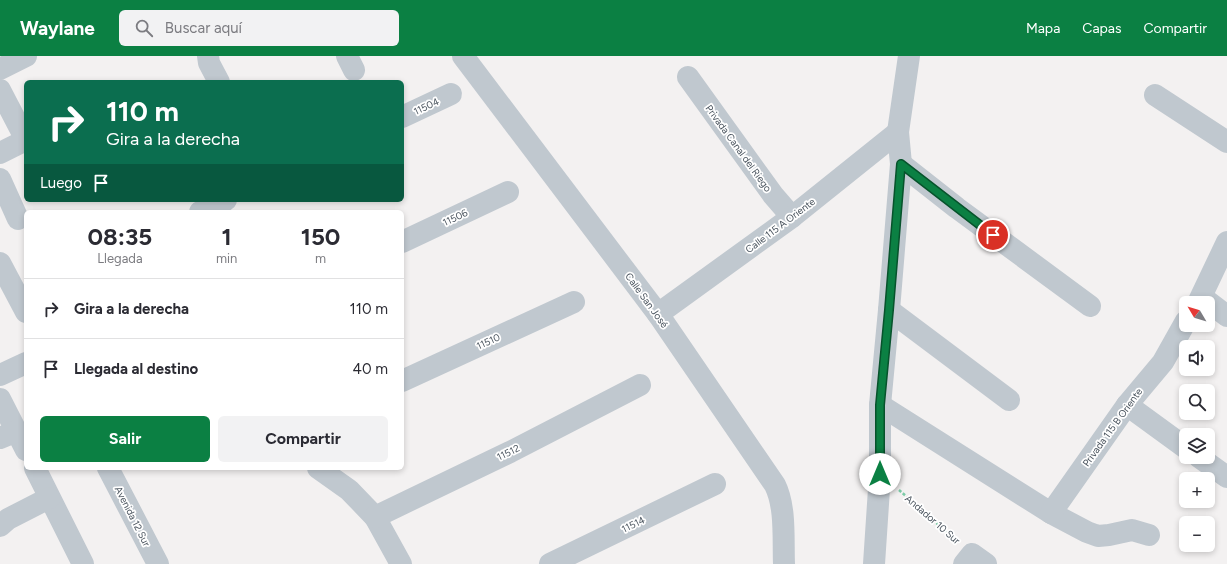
<!DOCTYPE html>
<html lang="es">
<meta charset="utf-8">
<style>
body{margin:0;font-family:Figtree,sans-serif;background:#f2f2f3;color:#2b2b33;height:100vh;display:flex;flex-direction:column;font-size:15px;white-space:nowrap}
*{box-sizing:border-box;margin:0}
p{font-size:13px;color:#7c7c81}
.icon{flex:none;width:22px;height:22px;fill:none;stroke:currentColor;stroke-width:2;stroke-linecap:round;stroke-linejoin:round}
.map{position:relative;flex:1;overflow:hidden}
.sheet{position:absolute;left:24px;top:154px;width:380px;height:260px;display:flex;flex-direction:column;background:#fff;border-radius:6px;box-shadow:0 2px 6px #0003}
.sheet>*{flex:none}
.banner{position:absolute;left:24px;top:24px;width:380px;height:122px;border-radius:6px;box-shadow:0 2px 6px #0003;background:#0b6e4f;color:#fff;overflow:hidden}
.needle{width:26px;rotate:308deg}
.controls{position:absolute;left:1179px;top:240px;display:grid;gap:8px}
.controls a{display:grid;place-items:center;width:36px;height:36px;border-radius:6px;background:#fff;box-shadow:0 2px 6px #0003;font-size:20px}
.pin{position:absolute;display:grid;place-items:center;width:34px;height:34px;color:#fff;margin:-17px;border:2px solid #fff;border-radius:50%;box-shadow:0 1px 4px #0007}
.me{position:absolute;width:44px;margin:-22px;rotate:0deg;stroke-linejoin:round;filter:drop-shadow(0 0 3px #0008)}
.turn{display:flex;align-items:center;gap:14px;height:84px;padding:0 16px;font-size:18px}
.turn .icon{width:52px;height:52px;stroke-width:2.5}
.turn b{display:block;font-size:28px;line-height:34px}
.then{display:flex;align-items:center;height:38px;padding:0 16px;background:#0003;gap:8px;font-size:15px}
.eta{display:flex;justify-content:space-evenly;align-items:center;height:68px;text-align:center}
.eta b{font-size:24px;font-weight:700;line-height:28px}
.primary-button{display:flex;gap:8px;margin-top:auto;padding:8px 16px}
.primary-button a{flex:1;height:46px;border-radius:6px;background:#0b8043;color:#fff;font-size:16px;font-weight:700;line-height:46px;text-align:center}
.primary-button a+a{background:#f2f2f3;color:#2b2b33}
ul{padding:0;list-style:none}
li{display:flex;align-items:center;gap:12px;height:60px;padding:0 16px;border-top:1px solid #e1e1e2}
li div{flex:1}
li b{display:block;font-size:15px}
li em{font-style:normal}
header{display:flex;align-items:center;gap:24px;box-sizing:border-box;height:56px;padding:0 20px;background:#0b8043;color:#fff}
header strong{font-size:19px}
nav{display:flex;gap:22px;margin-inline-start:auto;font-size:14px}
.search{width:280px;height:36px;background:#f2f2f3;display:flex;align-items:center;gap:10px;box-sizing:border-box;padding:0 14px;border-radius:6px;color:#7c7c81;font-size:15px}
.map>svg:first-child{display:block}
</style>
<header>
<strong>Waylane</strong>
<div class="search"><svg class="icon" aria-label="search" viewBox="0 0 24 24"><circle cx="10" cy="10" r="6"/><path d="M15 15l6 6"/></svg>Buscar aquí</div>
<nav><a>Mapa</a><a>Capas</a><a>Compartir</a></nav>
</header>
<div class="map">
<svg width="1227" height="508" viewBox="0 0 1227 508">
<rect width="100%" height="100%" fill="#f3f1f1"/>
<g fill="none" stroke-linecap="round" stroke-linejoin="round">
<polyline stroke="#7bcba7" stroke-width="2.5" stroke-dasharray="3 2" stroke-linecap="butt" points="899,434 958,486"/>
<g stroke="#c0c8cf" stroke-width="22">
<polyline points="208,0 209,7 219,26"/>
<polyline points="347,0 354,14"/>
<path d="M463,0L658,258L775,429C786,451 783,484 784,508"/>
<polyline points="0,13 26,0"/>
<polyline points="688,21 773,139 792,161"/>
<polyline points="0,34 26,84"/>
<polyline points="1155,39 1227,86"/>
<polyline points="402,61 451,38"/>
<polyline points="0,97 26,84"/>
<polyline points="901,108 957,152 1090,250"/>
<polyline points="0,123 18,163"/>
<polyline points="200,156 226,144"/>
<polyline points="402,186 508,136"/>
<polyline points="0,207 26,256"/>
<polyline points="1202,241 1227,260"/>
<polyline points="1198,247 1227,186"/>
<polyline points="889,254 1009,344"/>
<polyline points="658,258 792,161 898,76"/>
<polyline points="0,319 26,307"/>
<polyline points="402,325 574,246"/>
<polyline points="0,343 26,394"/>
<polyline points="880,349 1051,457 1087,476 1098,480 1109,479 1132,474 1149,479"/>
<polyline points="1127,349 1186,392"/>
<polyline points="0,382 17,375"/>
<polyline points="1199,401 1227,421"/>
<polyline points="35,412 83,508"/>
<polyline points="108,412 158,508"/>
<polyline points="318,412 349,434 375,461 401,508"/>
<polyline points="1051,457 1127,349 1163,306 1186,265"/>
<polyline points="375,461 510,396 640,329"/>
<polyline points="0,470 8,463 49,442"/>
<polyline points="550,508 715,428"/>
<polyline points="874,508 880,418 880,349 889,254 901,108 898,76 909,0"/>
<polyline points="964,508 972,498 986,508"/>
</g>
</g>
<g fill="none" stroke-linecap="round" stroke-linejoin="round">
<defs>
<polyline id="route" points="880,418 880,349 889,254 901,108 993,179"/>
</defs>
<use href="#route" stroke="#07532c" stroke-width="10"/>
<use href="#route" stroke="#0b8043" stroke-width="7"/>
</g>
<g text-anchor="middle" stroke-width="3.5" stroke-linejoin="round" paint-order="stroke">
<g font-size="10" fill="#4a545e" stroke="#fff">
<text transform="translate(426 50) rotate(-25)" y="4">11504</text>
<text transform="translate(739 92) rotate(54)" y="4">Privada Canal del Riego</text>
<text transform="translate(455 161) rotate(-25)" y="4">11506</text>
<text transform="translate(780 169) rotate(-37)" y="4">Calle 115 A Oriente</text>
<text transform="translate(647 244) rotate(54)" y="4">Calle San José</text>
<text transform="translate(488 285) rotate(-24)" y="4">11510</text>
<text transform="translate(1112 371) rotate(-54)" y="4">Privada 115 B Oriente</text>
<text transform="translate(508 396) rotate(-26)" y="4">11512</text>
<text transform="translate(133 460) rotate(63)" y="4">Avenida 12 Sur</text>
<text transform="translate(933 463) rotate(41)" y="4">Andador 10 Sur</text>
<text transform="translate(633 468) rotate(-26)" y="4">11514</text>
</g>
</g>
</svg>
<div class="controls">
<a><svg class="needle" viewBox="-14 -14 28 28"><path d="M0-13l5 13h-10z" fill="#e53935"/><path d="M0 13l5-13h-10z" fill="#7c7c81"/></svg></a>
<a><svg class="icon" aria-label="sound" viewBox="0 0 24 24"><path d="M4 9h4l5-4v14l-5-4H4zM17 9q2 3 0 6"/></svg></a>
<a><svg class="icon" aria-label="search" viewBox="0 0 24 24"><circle cx="10" cy="10" r="6"/><path d="M15 15l6 6"/></svg></a>
<a><svg class="icon" aria-label="layers" viewBox="0 0 24 24"><path d="M12 4l9 5-9 5-9-5zM3 14l9 5 9-5"/></svg></a>
<a>+</a>
<a>−</a>
</div>
<div class="pin" style="left:993px;top:179px;background:#d93025"><svg class="icon" aria-label="arrive" viewBox="0 0 24 24"><path d="M6 21V4h12l-3 4 3 4H6"/></svg></div>
<svg class="me" style="left:880px;top:418px" viewBox="-20 -20 40 40"><circle r="19" fill="#fff"/><path d="M0-13L10 11 0 6-10 11z" fill="#0b8043"/></svg>
<div class="banner">
<div class="turn"><svg class="icon" aria-label="right" viewBox="0 0 24 24"><path d="M7 20v-9h11M14 6l5 5-5 5"/></svg><div><b>110 m</b>Gira a la derecha</div></div>
<div class="then">Luego<svg class="icon" aria-label="arrive" viewBox="0 0 24 24"><path d="M6 21V4h12l-3 4 3 4H6"/></svg></div>
</div>
<section class="sheet">
<div class="eta">
<div><b>08:35</b><p>Llegada</p></div>
<div><b>1</b><p>min</p></div>
<div><b>150</b><p>m</p></div>
</div>
<ul>
<li><svg class="icon" aria-label="right" viewBox="0 0 24 24"><path d="M7 20v-9h11M14 6l5 5-5 5"/></svg><div><b>Gira a la derecha</b></div><em>110 m</em></li>
<li><svg class="icon" aria-label="arrive" viewBox="0 0 24 24"><path d="M6 21V4h12l-3 4 3 4H6"/></svg><div><b>Llegada al destino</b></div><em>40 m</em></li>
</ul>
<div class="primary-button"><a>Salir</a><a>Compartir</a></div>
</section>
</div>
